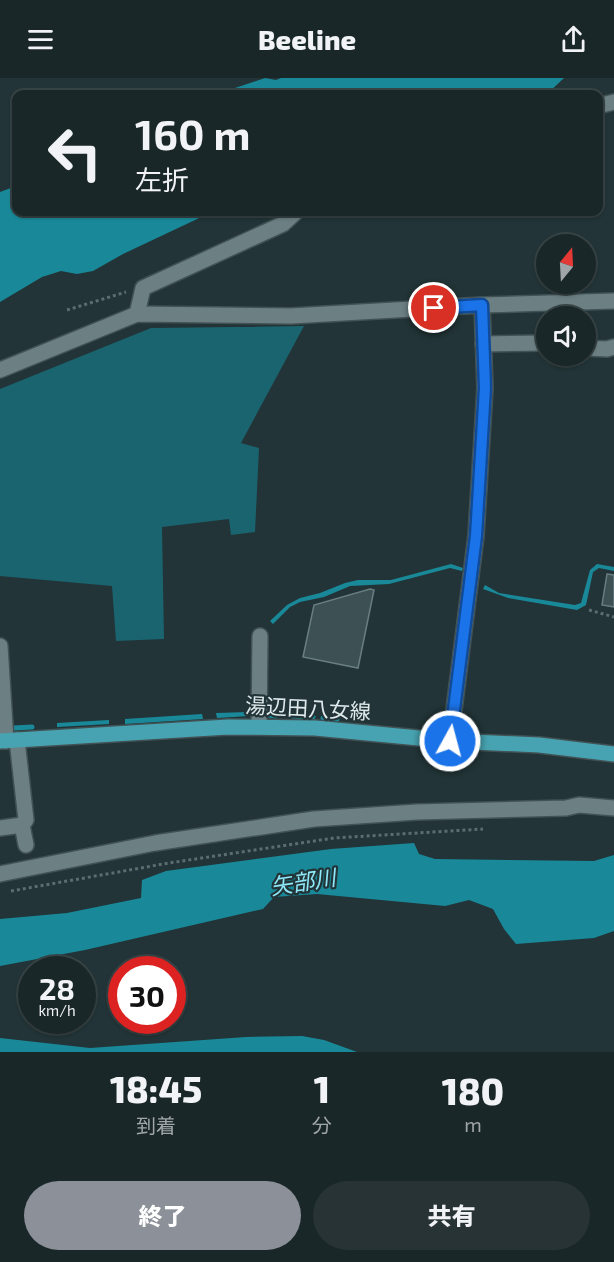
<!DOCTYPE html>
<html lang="ja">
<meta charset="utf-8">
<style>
body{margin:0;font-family:"Exo 2","Noto Sans JP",sans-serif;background:#273335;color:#f1f3f6;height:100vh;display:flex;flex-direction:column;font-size:22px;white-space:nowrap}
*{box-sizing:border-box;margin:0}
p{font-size:20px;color:#9fa5a8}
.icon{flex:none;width:33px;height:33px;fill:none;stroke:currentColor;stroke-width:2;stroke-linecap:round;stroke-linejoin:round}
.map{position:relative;height:974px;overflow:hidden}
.drawer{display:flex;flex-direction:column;background:#1a2729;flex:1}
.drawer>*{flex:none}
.top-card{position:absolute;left:12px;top:12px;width:591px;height:126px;border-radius:12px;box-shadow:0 2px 4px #0004,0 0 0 2px #384446;background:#1a2729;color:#f1f3f6;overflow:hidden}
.needle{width:39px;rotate:18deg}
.fabs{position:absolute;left:536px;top:156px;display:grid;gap:12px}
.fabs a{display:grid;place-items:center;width:60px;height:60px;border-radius:50%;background:#1a2729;box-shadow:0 2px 4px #0004,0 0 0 2px #384446;font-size:30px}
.speed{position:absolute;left:18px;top:878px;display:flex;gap:12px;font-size:30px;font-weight:700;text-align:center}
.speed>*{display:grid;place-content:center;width:78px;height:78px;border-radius:50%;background:#1a2729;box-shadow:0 2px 4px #0004,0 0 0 2px #384446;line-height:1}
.speed small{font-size:15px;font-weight:400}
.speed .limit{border:9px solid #d22;background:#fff;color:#111}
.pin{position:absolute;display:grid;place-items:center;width:51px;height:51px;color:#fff;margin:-26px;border:3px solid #fff;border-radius:50%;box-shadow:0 2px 6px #0007}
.me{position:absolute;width:66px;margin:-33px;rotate:7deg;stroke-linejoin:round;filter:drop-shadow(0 0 4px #0008)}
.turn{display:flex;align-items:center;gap:21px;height:126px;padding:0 24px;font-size:27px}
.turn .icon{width:78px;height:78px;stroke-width:2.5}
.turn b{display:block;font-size:42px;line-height:51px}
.eta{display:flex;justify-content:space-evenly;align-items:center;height:102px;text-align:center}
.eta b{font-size:36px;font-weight:800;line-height:42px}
.action{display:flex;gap:12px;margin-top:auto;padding:12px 24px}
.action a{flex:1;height:69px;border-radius:36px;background:#8c9099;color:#fff;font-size:24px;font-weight:800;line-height:69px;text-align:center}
.action a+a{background:#273335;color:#f1f3f6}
header{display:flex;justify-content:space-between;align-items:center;height:78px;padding:0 24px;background:#1a2729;font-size:27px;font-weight:800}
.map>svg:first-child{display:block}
</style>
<header><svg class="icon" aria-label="menu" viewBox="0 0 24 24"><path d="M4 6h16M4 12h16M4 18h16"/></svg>Beeline<svg class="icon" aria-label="share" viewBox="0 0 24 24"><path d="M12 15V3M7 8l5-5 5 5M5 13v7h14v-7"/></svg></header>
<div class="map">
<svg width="614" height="974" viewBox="0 0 614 974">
<rect width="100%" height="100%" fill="#223437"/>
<polygon fill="#1a646f" points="304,248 241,365 259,370 255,454 231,457 229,441 162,449 164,561 116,563 112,508 0,498 0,311 151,250"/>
<g fill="#198999">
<polygon points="265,0 276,2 281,0 564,0 547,16 217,16"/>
<polygon points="16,108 16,134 212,134 123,176 93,193 77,196 61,193 42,199 0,224 0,114"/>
<polygon points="451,486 463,490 462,493 450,490 389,506 350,508 324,519 300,524 290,529 273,546 270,543 287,527 300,520 320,515 345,505 358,502 391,502"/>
<polygon points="597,486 614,489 614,493 599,490 593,494 586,527 577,532 508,520 483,511 485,507 499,515 575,527 581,525 590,492"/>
<polygon points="248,634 249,638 217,640 216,635"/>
<polygon points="202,636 203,641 125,646 125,641"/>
<polygon points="109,642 109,646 57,649 57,645"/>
<polygon points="414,765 419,776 435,781 594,783 614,777 614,853 594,860 516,866 504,851 493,831 469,822 445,828 317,816 274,819 263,831 85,872 0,888 0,841 67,835 141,820 142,802 166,793 331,771"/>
<polygon points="302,958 324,962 357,974 0,974 0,960 90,970 246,959"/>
</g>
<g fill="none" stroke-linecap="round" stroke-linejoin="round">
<g stroke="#198999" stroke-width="5">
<polyline points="268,637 276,638"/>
<polyline points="292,638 313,639"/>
<polyline points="323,640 337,641"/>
<polyline points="14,650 32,649"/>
</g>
</g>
<g fill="#3d5054" stroke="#6a7e82" stroke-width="1.5">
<polygon points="607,496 614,497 614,529 602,527"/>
<polygon points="370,511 374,512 358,590 303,579 314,527"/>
</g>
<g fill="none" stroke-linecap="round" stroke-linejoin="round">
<defs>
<g id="minor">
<polyline points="598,28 614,24"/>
<polyline points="137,236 143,210 283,146 296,134"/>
<polyline points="483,266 546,265"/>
<polyline points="585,270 607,271 614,269"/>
<polyline points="0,292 137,236 291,238 482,227 614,223"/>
<polyline points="0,568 6,663"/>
<polyline points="259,649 260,558"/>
<polyline points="17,662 26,742 22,747"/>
<polyline points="450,663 476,458 485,310 482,227"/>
<polyline points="0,750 22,747 26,767"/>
<polyline points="0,796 155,765 314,741 417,734 566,730 579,727 614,730"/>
</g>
<polyline id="major" points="0,663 228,649 315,650 450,663 539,667 614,676"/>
</defs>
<use href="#minor" stroke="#415154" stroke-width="18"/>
<use href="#major" stroke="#415154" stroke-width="18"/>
<g stroke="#5c6c6f" stroke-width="3" stroke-dasharray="3 3" stroke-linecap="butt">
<polyline points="67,232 126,214"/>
<polyline points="589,532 614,539"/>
<polyline points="11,813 169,785 334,760 483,751"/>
</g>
<use href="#minor" stroke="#6c8084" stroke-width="15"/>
<use href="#major" stroke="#47a3b1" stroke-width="15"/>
</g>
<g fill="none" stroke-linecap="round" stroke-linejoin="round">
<defs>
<polyline id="route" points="434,230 482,227 485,310 476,458 450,663"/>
</defs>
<use href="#route" stroke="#114b97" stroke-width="15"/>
<use href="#route" stroke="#1a73e8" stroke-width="10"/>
</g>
<g text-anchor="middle" stroke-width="4.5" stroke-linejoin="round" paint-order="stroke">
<g font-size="21" fill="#dfeaec" stroke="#223437">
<text transform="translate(308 631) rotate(3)" y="7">湯辺田八女線</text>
</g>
<g font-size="22" font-style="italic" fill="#8ee8f8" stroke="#223437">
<text transform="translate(303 804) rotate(-9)" y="8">矢部川</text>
</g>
</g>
</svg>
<div class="fabs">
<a><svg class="needle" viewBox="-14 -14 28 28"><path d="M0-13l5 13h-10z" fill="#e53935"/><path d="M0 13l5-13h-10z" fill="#9fa5a8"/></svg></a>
<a><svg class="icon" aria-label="sound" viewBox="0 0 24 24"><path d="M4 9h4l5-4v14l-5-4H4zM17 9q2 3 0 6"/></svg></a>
</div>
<div class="speed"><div>28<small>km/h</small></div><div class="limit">30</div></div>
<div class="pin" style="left:434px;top:230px;background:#d93025"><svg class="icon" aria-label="arrive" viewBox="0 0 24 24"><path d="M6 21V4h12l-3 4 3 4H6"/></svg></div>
<svg class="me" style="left:450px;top:663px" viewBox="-20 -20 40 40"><circle r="17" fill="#1a73e8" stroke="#fff" stroke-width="3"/><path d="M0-11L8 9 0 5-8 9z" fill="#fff"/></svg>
<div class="top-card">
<div class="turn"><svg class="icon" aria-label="left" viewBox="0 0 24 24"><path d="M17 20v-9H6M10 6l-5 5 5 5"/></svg><div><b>160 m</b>左折</div></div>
</div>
</div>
<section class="drawer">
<div class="eta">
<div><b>18:45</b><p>到着</p></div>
<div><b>1</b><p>分</p></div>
<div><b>180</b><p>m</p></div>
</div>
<div class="action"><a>終了</a><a>共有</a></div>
</section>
